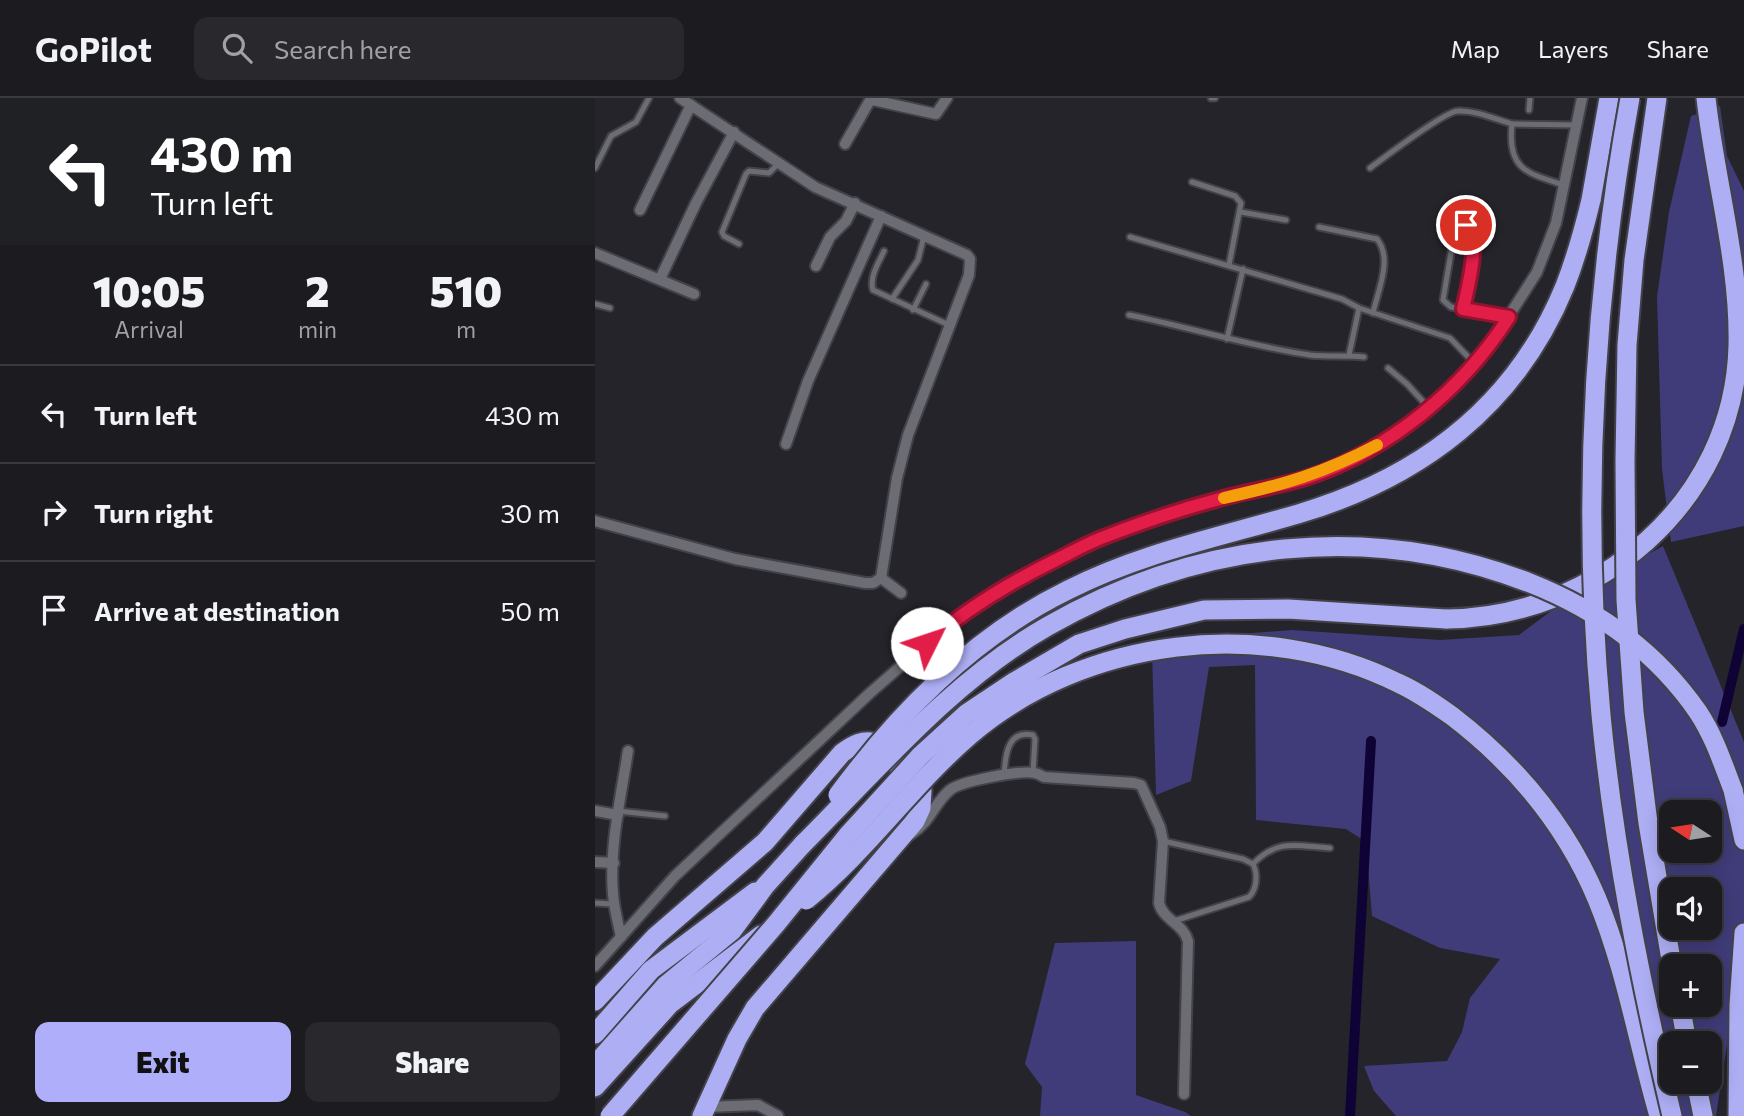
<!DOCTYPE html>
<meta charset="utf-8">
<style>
body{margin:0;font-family:Commissioner,sans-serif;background:#28282d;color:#f1f3f6;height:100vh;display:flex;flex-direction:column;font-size:26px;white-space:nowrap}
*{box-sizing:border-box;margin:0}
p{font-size:23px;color:#a0a1a5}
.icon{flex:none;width:38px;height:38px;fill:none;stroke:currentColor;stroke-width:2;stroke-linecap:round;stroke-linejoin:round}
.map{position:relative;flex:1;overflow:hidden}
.side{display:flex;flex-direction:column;background:#1b1b20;width:595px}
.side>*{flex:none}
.banner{background:#202124;color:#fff;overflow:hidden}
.needle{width:46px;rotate:282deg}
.tools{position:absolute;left:1064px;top:702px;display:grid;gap:14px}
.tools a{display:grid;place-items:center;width:63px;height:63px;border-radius:14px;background:#1b1b20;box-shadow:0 4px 18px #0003,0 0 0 2px #39393e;font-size:35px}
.pin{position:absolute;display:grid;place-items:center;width:60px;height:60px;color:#fff;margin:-30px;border:4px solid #fff;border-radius:50%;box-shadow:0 2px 7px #0007}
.me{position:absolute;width:77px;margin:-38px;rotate:49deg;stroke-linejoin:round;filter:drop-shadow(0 0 5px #0008)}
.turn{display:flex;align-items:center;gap:24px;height:147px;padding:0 35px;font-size:32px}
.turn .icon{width:91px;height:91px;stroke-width:2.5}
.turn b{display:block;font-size:49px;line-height:60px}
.eta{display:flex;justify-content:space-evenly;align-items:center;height:119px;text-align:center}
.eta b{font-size:42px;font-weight:800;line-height:49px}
.primary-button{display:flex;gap:14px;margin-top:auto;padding:14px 35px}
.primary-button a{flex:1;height:80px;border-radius:14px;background:#aeaefb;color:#111;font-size:28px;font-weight:800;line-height:80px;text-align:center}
.primary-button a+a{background:#28282d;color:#f1f3f6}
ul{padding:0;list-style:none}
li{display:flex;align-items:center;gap:21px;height:98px;padding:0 35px;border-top:2px solid #39393e}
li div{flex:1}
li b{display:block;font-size:26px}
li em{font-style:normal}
header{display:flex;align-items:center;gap:42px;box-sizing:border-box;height:98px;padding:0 35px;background:#1b1b20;border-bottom:2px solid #39393e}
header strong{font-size:33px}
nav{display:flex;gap:38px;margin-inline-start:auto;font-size:24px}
.search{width:490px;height:63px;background:#28282d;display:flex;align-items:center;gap:18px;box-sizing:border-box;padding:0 24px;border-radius:14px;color:#a0a1a5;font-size:26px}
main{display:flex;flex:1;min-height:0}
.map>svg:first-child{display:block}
</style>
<header>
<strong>GoPilot</strong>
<div class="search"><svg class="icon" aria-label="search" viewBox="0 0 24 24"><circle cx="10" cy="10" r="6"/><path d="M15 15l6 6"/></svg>Search here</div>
<nav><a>Map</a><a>Layers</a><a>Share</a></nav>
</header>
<main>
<section class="side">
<div class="banner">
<div class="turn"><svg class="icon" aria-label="left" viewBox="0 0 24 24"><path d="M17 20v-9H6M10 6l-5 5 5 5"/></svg><div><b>430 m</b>Turn left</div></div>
</div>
<div class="eta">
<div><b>10:05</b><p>Arrival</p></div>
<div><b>2</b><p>min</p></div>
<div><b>510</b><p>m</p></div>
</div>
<ul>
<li><svg class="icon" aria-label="left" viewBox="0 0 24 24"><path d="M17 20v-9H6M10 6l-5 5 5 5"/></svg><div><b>Turn left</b></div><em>430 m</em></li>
<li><svg class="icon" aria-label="right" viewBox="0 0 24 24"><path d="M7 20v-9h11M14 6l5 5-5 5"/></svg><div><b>Turn right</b></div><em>30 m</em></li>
<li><svg class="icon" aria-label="arrive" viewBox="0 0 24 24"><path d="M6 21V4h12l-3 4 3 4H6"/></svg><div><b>Arrive at destination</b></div><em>50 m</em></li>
</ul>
<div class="primary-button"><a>Exit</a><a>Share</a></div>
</section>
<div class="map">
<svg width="1149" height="1018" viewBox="0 0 1149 1018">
<rect width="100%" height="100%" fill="#24242a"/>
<g fill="#403c79" fill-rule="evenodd">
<polygon points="1125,8 1132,58 1149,93 1149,428 1076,444 1067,371 1062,199 1074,114 1096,18"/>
<path d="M1068,448L1149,644V836L1121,1018H801L779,993L769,968L852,963L867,934L875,900L905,861L845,850L777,818L771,744L751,731L661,722L660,567L614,569L596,683L561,697L557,552L643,536L697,532L845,542L924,537L972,501ZM1076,714H1115V752H1076ZM1076,791H1115V830H1076ZM1076,868H1115V906H1076ZM1076,945H1115V984H1076Z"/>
<polygon points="541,843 541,997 590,1014 596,1018 445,1018 447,989 430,966 460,845"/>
</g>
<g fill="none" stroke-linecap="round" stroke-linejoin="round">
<g stroke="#0f0336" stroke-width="10">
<polyline points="1127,624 1149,531"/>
<polyline points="755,1018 776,643"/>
</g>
<defs>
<g id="service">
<polyline points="616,0 620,0"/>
<polyline points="934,12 935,0"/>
<polyline points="917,26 981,27"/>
<polyline points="0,70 16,38 41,24 54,0"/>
<path d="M775,70C790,59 850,13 863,13C880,12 900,21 917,26C912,71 931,75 969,87"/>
<polyline points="597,84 640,98 646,105 634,167"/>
<polyline points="646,114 691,122"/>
<path d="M724,129L782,141C798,161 783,192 778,215"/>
<polyline points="535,139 747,201 764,210 855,240 879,265"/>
<polyline points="144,146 129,138 127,134 151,76 154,73 174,75 184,65"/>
<path d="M289,153C284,164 274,179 278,192L354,227"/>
<polyline points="297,201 323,162 329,138"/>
<polyline points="0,206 15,210"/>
<path d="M868,211L856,209L848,202L859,137L867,127L876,129C883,149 873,190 868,211L893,213L914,219"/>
<polyline points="318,212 331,186"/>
<path d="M534,217C594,229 653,248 715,257C733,259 751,257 769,259"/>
<polyline points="632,241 648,171"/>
<polyline points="754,257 764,210"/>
<polyline points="793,270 812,286 833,309"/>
<path d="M409,678C410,659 412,631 438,637L440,641L438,674"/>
<polyline points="23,713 70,718"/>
<path d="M568,743L648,761L658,766C663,776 662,791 654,799L579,823"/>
<path d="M658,766C683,740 702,748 735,750"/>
<polyline points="0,805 18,806"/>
</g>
<g id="minor">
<polyline points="250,46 274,4 278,2 341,16 352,0"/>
<polyline points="45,112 96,7"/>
<polyline points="0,155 99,196"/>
<polyline points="221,168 235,139 251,123 260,105"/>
<polyline points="65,181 101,105 139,34"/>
<polyline points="191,346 213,283 286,118"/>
<polyline points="0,423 140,461 270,485 278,485 286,480 302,380 313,337 374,177 375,161 372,157 220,89 85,0"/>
<polyline points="286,480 306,495"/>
<polyline points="0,713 23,717"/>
<path d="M316,736C336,724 339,705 355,692C366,683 426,672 439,675C443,675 446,678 449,679L539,685L546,687L565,729L568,743L564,805C568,822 588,825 593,843L589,996"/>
<polyline points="0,764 19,765"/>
<path d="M26,839C23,825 19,810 18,796C14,750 26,698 33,653"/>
<polyline points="0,868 80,778 275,595 363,518 411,486 507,440 621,402 672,391 741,368 792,342 855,292 900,240 942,174 961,125 987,0"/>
<polyline points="111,1009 163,1007 183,1018"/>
</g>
<g id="motorway">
<polyline points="996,102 1014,0"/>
<path d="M851,521C1002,519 1139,405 1143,248C1145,166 1120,82 1111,0"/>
<path d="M857,618C921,667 971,727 1002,801C1031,871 1043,946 1064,1018"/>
<polyline points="1138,692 1149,742"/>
<path d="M0,903L60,839L170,744L247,655C258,647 268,641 281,645L327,692L326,710L320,723L160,910L142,941L107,1018"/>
<polyline points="1085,906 1092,945"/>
<polyline points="0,936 56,872 160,794"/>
<polyline points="0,967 71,887 137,833 170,788 208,746"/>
<polyline points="1101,984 1108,1018"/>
<polyline points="0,989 75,906 166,837"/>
<polyline points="1143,1018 1144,907 1149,835"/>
</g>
</defs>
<use href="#service" stroke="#424248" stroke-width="9"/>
<use href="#minor" stroke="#424248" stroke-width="14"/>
<use href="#motorway" stroke="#424248" stroke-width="23"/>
<use href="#service" stroke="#6c6d74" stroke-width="5"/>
<use href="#minor" stroke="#6c6d74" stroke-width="10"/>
<use href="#motorway" stroke="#adaef4" stroke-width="19"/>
<defs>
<g id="motorway-bridge">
<path d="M1035,0C998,203 987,411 1006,617C1019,752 1046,886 1077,1018"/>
<polyline points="1062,0 1039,162 1032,247 1030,363 1031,502 1039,614 1053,725 1077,868"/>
<path d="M243,697C304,614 379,538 473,492C546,455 625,439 703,416C825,380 921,308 970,188C981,160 989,131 996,102"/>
<path d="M208,746C284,670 358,582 453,528C602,443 774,422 935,485C1003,512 1061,553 1103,614C1119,638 1128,666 1138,692"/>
<path d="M211,802C272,753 316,688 375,637C490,539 668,518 803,585C823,594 840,606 857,618"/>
<polyline points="15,1018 181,826 253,737 326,657 371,616 419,584 484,546 530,531 609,512 693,511 851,521"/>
</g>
</defs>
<use href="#motorway-bridge" stroke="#424248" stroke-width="23" stroke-linecap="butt"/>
<use href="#motorway-bridge" stroke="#adaef4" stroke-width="19"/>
</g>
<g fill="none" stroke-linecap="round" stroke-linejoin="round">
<defs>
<path id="route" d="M332,545C372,510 414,485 461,462C477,454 493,445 509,439C545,425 583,412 621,402C651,393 683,389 714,379C796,351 868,291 914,219L868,211C873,190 883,149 876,129L871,127"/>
</defs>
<use href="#route" stroke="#92132f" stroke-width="18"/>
<use href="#route" stroke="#e11d48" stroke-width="12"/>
<path stroke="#f59e0b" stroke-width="12" d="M629,400C688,387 729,375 782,347"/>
</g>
</svg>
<div class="tools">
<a><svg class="needle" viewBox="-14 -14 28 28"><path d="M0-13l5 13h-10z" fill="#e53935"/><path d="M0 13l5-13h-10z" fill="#a0a1a5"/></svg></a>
<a><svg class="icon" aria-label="sound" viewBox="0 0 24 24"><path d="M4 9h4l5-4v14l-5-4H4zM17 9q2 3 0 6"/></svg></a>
<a>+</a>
<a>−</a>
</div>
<div class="pin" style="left:871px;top:127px;background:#d93025"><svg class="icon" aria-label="arrive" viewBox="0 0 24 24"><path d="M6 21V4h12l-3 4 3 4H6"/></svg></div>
<svg class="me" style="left:332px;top:545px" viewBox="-20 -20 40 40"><circle r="19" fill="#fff"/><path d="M0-13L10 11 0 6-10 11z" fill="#e11d48"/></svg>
</div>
</main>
